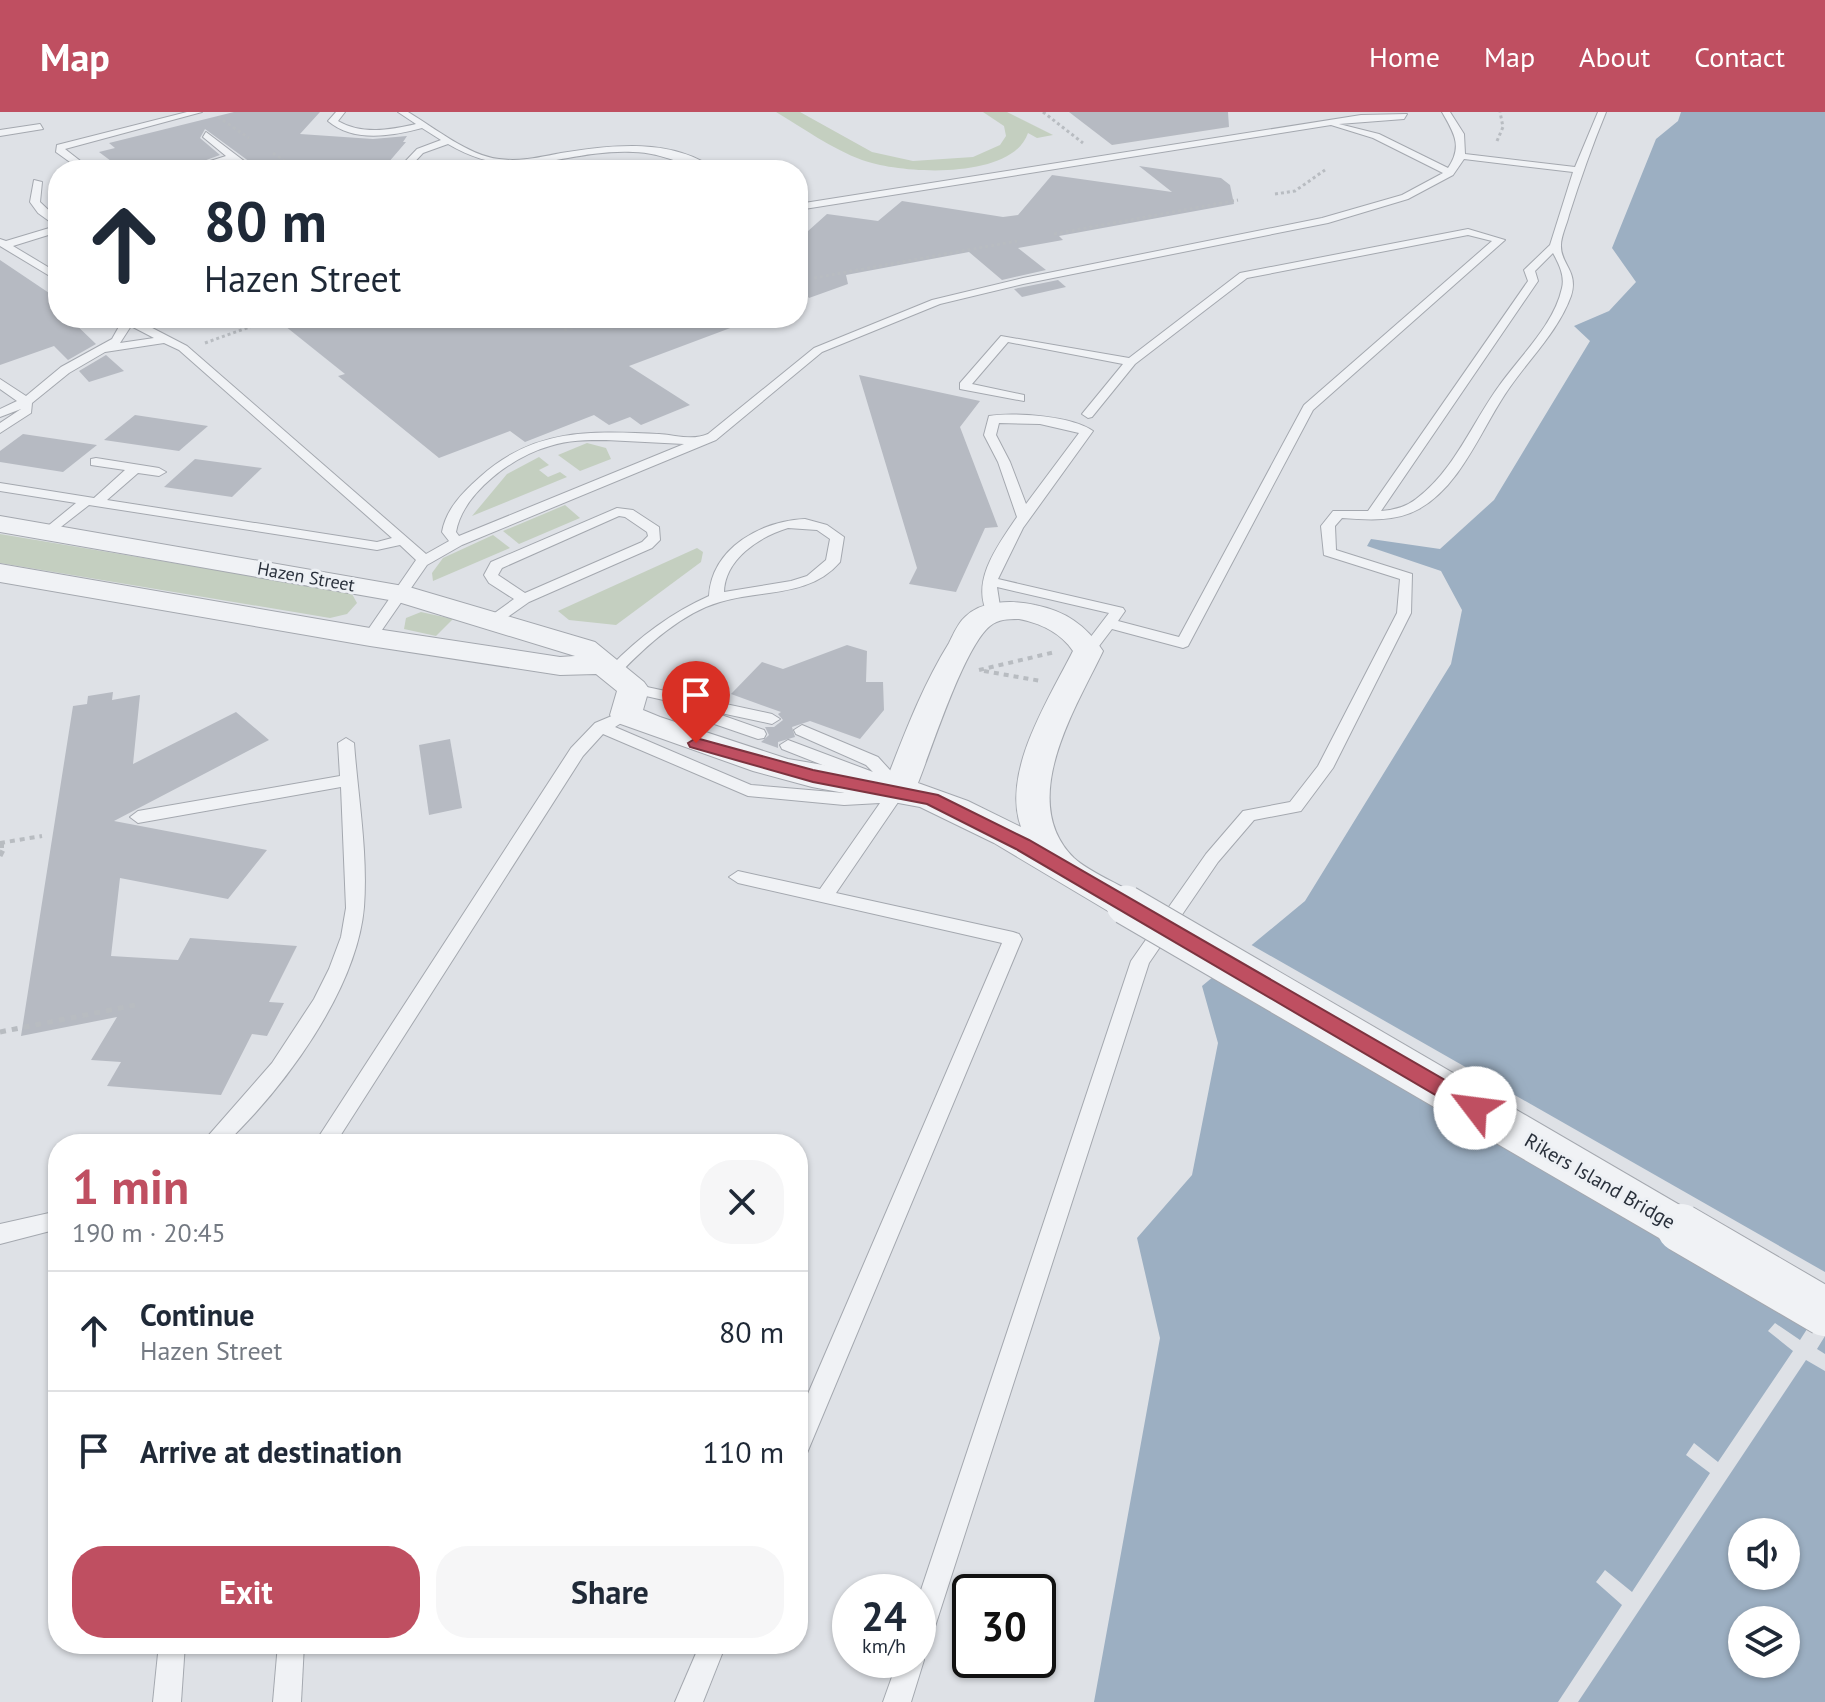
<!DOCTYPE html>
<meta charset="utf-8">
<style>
body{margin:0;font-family:"PT Sans",sans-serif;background:#f6f6f7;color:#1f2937;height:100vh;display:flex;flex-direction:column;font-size:30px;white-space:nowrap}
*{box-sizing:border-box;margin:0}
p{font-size:26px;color:#747a83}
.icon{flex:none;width:44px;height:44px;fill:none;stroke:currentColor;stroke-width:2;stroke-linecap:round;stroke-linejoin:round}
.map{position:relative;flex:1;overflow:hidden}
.panel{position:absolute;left:48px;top:1022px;width:760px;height:520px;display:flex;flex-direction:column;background:#fff;border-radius:32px;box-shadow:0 2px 6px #0004}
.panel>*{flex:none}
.hud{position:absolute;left:48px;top:48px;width:760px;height:168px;border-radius:32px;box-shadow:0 2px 6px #0004;background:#fff;color:#1f2937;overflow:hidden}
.controls{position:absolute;left:1728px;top:1406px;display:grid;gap:16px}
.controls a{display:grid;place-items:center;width:72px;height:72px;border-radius:50%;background:#fff;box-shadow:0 2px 6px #0004;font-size:40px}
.speed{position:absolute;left:832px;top:1462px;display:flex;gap:16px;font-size:40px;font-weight:700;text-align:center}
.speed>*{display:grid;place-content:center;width:104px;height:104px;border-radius:50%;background:#fff;box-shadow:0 2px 6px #0004;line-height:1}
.speed small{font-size:20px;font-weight:400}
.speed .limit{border:4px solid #111;border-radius:12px;background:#fff;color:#111}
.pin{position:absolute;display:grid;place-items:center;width:68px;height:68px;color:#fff;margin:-82px -34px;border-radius:50% 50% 50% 0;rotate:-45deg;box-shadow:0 0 8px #0007}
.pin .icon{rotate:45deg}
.me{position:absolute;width:88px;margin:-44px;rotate:300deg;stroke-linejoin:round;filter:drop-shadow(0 0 6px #0008)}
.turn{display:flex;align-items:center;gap:28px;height:168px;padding:0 24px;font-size:36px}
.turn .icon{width:104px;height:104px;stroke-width:2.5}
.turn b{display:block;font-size:56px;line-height:68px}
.round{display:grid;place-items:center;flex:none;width:84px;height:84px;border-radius:32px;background:#f6f6f7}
.headline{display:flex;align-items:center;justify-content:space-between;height:136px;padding:0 24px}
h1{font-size:48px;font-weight:600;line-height:60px;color:#bf4f61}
.primary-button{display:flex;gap:16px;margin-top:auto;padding:16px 24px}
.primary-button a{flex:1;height:92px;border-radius:32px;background:#bf4f61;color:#fff;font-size:32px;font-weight:600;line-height:92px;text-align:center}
.primary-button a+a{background:#f6f6f7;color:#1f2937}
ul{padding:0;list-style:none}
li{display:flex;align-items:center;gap:24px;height:120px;padding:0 24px;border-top:2px solid #e0e1e3}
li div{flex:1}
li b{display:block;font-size:30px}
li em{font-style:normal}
header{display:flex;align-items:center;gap:48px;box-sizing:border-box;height:112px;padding:0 40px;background:#bf4f61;color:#fff}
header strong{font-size:38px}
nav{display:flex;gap:44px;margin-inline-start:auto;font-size:28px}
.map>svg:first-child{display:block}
</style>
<header>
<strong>Map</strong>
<nav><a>Home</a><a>Map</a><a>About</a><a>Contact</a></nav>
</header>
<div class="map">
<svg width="1825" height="1590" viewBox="0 0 1825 1590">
<rect width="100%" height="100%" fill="#dee1e6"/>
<g fill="#c4cfc0">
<path d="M776,0H800L872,40L913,49L973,45L1000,33L1006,24L1004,14L983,0H1007L1053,23L1037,26L1028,21C1012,69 900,62 862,48C832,37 803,16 776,0Z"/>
<polygon points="587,331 606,336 611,347 580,359 558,343"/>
<polygon points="539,345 549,353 539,358 548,365 560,360 567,365 472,404 507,362"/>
<polygon points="565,393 580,406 519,432 503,419"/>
<polygon points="0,422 311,474 352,482 357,491 347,502 330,506 0,451"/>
<polygon points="493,423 510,436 433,469 432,461 443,446"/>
<polygon points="697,436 703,440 701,450 616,513 569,508 558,499"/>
<polygon points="421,500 453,507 436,524 404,517 406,506"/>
</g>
<path fill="#9cafc2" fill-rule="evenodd" d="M1681,0H1825V1590H1094L1160,1226L1137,1126L1192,1063L1218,931L1202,874L1305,789L1451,552L1462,498L1441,459L1367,434L1371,427L1440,437L1494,388L1590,229L1574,214L1609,199L1636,170L1612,136L1656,27L1678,9ZM1742,1420H1786V1464H1742ZM1742,1508H1786V1552H1742Z"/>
<polygon fill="#dee1e6" points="1248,831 1825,1160 1825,1224 1817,1237 1825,1242 1825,1259 1806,1248 1578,1590 1558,1590 1622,1493 1596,1470 1605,1458 1632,1480 1710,1361 1686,1343 1694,1331 1718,1350 1793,1239 1768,1219 1775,1211 1800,1228 1809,1214 1211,862"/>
<g fill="#b6bac2">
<polygon points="234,0 320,0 300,22 373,27 407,24 403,30 406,30 382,58 250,58 250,50 205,17 200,26 220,43 179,58 116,58 115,52 99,40 115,36 109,31"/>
<polygon points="1069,0 1228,0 1229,15 1112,33"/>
<polygon points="1139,54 1221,66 1230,73 1234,92 1059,124 1063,128 1018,136 1046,158 1002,168 969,140 846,163 848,172 809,186 798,173 798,128 827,102 878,109 902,89 1003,105 1018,103 1052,63 1172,80"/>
<polygon points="0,148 58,187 58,206 69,206 96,232 68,248 54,234 0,253"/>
<polygon points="1058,168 1066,175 1022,185 1014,177"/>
<polygon points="275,206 748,206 749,209 629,254 690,293 641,313 630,305 609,313 594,303 525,330 510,319 439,346 338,264 345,262"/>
<polygon points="106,243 124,259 89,270 79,259"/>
<polygon points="859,263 980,289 960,315 998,415 985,416 956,480 909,472 917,456"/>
<polygon points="135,303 208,314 179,339 104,328"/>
<polygon points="23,322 97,333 63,360 0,350 0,339"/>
<polygon points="195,347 262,356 232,385 164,375"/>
<polygon points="847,533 867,539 866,570 883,570 884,598 860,627 810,609 792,615 795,625 778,630 778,636 761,630 769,623 765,615 774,615 783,608 778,602 781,600 731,582 762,550 783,557"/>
<polygon points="113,580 112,588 140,583 133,652 236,600 269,628 114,709 267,738 228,787 120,766 111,844 178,848 190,826 297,834 269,890 284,891 267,924 252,922 221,983 107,974 121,950 91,948 117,905 21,924 73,594 87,592 88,584"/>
<polygon points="450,627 462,696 429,703 419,633"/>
</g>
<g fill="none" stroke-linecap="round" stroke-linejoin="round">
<defs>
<g id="service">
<polygon points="187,0 202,0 65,37 92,58 81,58 56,40 57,33"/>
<path d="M336,0H345L338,9C362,23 390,18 416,12L398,0H408C435,16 469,44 499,47C520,50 541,45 561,41C610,33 672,25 716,58C690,58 664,40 633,40C560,37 519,74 448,32L423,41L407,58H397L417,37L441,28L422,16C392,24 354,31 328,9Z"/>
<path d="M1442,0H1450L1464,22L1465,42L1575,55L1598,0H1606C1592,34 1580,68 1569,103C1567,112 1561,124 1561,133C1560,152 1579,159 1571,184C1559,218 1530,246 1510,275C1482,314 1463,372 1419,397C1396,410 1368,408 1342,406L1335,414L1336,438L1412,462L1411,501L1333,656L1301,699L1254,708L1218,750L1149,851L931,1527L927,1536L921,1539L924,1548L911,1590H883L898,1548H918V1487L1131,849L1206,742L1243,699L1290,690L1318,654L1397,501L1400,467L1324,443L1321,414L1333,399H1368L1528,169L1524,158L1550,133L1573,60L1464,47L1453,63L1408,87L1328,111L1023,172L940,192L822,240L716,328L462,433L427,453L375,528L370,530L363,525L416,448L400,433L377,438L89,393L48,425L43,424V418L76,391L0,379V371L94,386L125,358L91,353V347L96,346L159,356L166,360L159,364L138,361L107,388L377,430L392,426L179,238L164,231L105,240L69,261L32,291L31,301L0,321V311L21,297L0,305V297L17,289L0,277V267L26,284L61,255L112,227L121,211L116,206H133L187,234L426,442L449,429L442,420C446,397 463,380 480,365C534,316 590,319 659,322C676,323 692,329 708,322L814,236L932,188L1023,166L1322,106L1402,83L1443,61L1373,26L1331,13L798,98V92L1361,3L1407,2L1404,7L1339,12L1379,22L1448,56C1463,34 1454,21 1442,0ZM1553,141C1559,152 1565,164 1562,176C1554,213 1520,244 1499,274C1472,311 1454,359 1416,387C1406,395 1394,398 1381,399L1538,169L1535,159ZM131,214L154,226L120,231ZM606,328L684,332L459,424L456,420C463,380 514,344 550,334C568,328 587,328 606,328Z"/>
<polygon points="40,12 43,17 0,24 0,18"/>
<polygon points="206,20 248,52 248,56 242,56 232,48 198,58 182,58 226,44 203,25"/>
<polygon points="34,68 42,70 40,90 58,107 58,120 13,134 58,161 58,169 0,134 0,127 6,129 56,114 38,101 30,90"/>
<path d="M1468,117L1505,128L1313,298L1188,534L1183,536L1112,517L1093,542H1083L1080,539L1109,501L997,475L1001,501L994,505L989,504C969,471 998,433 1017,405L998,350L984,323L989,304C1015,300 1072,304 1093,319L1023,416L998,467L1123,496L1125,499L1118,509L1179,525L1304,293L1492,129L1468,123L1247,166L1135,252L1092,305L1088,306L1082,302L1123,252L1008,230L972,272L1024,283V289L960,277V271L1001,224L1129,246L1240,161ZM999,311L1040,312L1079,321L1026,392L1010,350L996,323Z"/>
<path d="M617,396L633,398L659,415L660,428L652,436L529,490L499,511H489V505L514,487L489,471L484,463L491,450ZM619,404L625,405L647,420L648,424L642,430L525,481L498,463L502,456Z"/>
<path d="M805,407L827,413L844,425L840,450C809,486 762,477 720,490C682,501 647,533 620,561H610V555C639,525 671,501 709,484C712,435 762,409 805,407ZM788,416L817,418L830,427L826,448L807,464L791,469L724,480C725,447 759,425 788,416Z"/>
<polygon points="633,572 772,602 780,607 772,612 707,598 764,618 766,622 764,626 758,627 694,605 692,601 699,596 628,580 625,577 628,574"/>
<polygon points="626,598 634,603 615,615 751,673 844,681 889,679 890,677 881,669 874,673 868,671 782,637 780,633 788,628 873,660 866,653 796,622 794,618 802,613 878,645 900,669 905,680 836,781 1013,820 1019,822 1022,827 807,1341 798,1345 798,1305 1002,831 738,771 729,765 738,759 820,777 880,691 844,693 748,684 603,622 583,644 335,1032 314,1032 571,636 595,611"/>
<path d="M346,626L354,631C358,685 368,741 364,795C357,878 284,976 225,1032H201L272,951L314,887L329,857L341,825L346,796L341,675L138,711L130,705L138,699L340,664L338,631Z"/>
<polygon points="58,1099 58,1117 0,1132 0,1112"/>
<polygon points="159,1532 185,1532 181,1590 153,1590"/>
<polygon points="278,1532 304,1532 301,1590 273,1590"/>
<polygon points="700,1532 726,1532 703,1590 675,1590"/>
</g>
<path id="minor" d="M0,404L409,475L595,530L644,570L649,577L643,598L660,605L788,647L888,664C906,618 923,573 949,531C953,523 958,511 965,505C982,488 1013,488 1035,493C1065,499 1086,513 1103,539C1076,596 1016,689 1074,746C1089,760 1121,773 1139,784L1144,793L1139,802L1126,806L1113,802L994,731L920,695L812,675L753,659L615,610L610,603L617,579L596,562L560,563L370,534L0,470V452L370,516L560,545L575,544L395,489L0,420ZM1019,507C1040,511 1061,521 1073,539C1049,587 1001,660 1021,715L968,689L918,671C932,636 964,535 990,514C999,507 1008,507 1019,507Z"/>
</defs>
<use href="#service" stroke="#a4a8af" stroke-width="2"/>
<use href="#minor" stroke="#a4a8af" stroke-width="2"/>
<g stroke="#b8bcc1" stroke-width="3" stroke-dasharray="3 3" stroke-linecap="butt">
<polyline points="1043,0 1083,31"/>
<polyline points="218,5 249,26"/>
<polyline points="1497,29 1503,15 1500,0"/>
<polyline points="273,41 298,58"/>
<polyline points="1275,82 1295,79 1325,58"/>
<polyline points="1054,122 1238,88"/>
<polyline points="814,166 1017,129"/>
<polyline points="564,218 600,211 616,219"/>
<polyline points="205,231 255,213"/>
</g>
<g stroke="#b8bcc1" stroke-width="4" stroke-dasharray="5 5" stroke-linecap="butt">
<polyline points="979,558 1055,540"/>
<polyline points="984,559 1041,569"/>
<polyline points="0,731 42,724"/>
<polyline points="2,731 2,740"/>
</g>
<g stroke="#b8bcc1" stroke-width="5" stroke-dasharray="6 6" stroke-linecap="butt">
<polyline points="0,744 3,738"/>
<polyline points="0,920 135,893"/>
</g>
<use href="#service" fill="#f0f2f5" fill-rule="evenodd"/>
<use href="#minor" fill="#f0f2f5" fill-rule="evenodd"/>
<defs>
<polyline id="minor-bridge-far1" points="1126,793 1684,1118"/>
<polyline id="minor-bridge" points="1681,1116 1825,1200"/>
</defs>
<use href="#minor-bridge-far1" stroke="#a4a8af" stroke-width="41" stroke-linecap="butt"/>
<use href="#minor-bridge" stroke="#a4a8af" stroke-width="50" stroke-linecap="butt"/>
<use href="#minor-bridge-far1" stroke="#f0f2f5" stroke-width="39"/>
<use href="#minor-bridge" stroke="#f0f2f5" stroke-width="48"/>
</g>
<polygon fill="#bf4f61" stroke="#7c333f" stroke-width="2" points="696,626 813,658 938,683 1029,728 1483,990 1486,996 1483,1002 1475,1005 1468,1002 1016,737 927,692 813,670 690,635 688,631"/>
<g text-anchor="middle" stroke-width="6" stroke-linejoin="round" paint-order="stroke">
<g font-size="18" fill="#29303b" stroke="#edf0f4">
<text transform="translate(306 465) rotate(10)" y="6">Hazen Street</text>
</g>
<g font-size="20" fill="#29303b" stroke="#edf0f4">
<text transform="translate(1600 1069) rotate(30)" y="7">Rikers Island Bridge</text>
</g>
</g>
</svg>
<div class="controls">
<a><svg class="icon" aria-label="sound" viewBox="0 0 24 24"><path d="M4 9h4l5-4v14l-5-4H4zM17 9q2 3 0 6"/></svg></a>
<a><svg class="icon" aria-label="layers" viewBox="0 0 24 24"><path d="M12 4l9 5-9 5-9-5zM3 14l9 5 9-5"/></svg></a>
</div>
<div class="speed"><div>24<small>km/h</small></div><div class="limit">30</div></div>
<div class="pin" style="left:696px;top:631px;background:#d93025"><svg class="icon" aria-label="arrive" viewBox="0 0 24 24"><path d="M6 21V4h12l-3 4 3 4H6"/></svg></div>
<svg class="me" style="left:1475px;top:996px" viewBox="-20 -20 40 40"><circle r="19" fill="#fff"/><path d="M0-13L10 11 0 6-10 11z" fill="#bf4f61"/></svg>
<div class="hud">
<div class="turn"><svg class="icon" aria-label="ahead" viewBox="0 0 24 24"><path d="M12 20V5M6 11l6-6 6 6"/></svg><div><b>80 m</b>Hazen Street</div></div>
</div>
<section class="panel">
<div class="headline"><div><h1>1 min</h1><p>190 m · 20:45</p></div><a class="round"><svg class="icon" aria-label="close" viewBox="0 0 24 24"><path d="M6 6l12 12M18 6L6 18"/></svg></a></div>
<ul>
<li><svg class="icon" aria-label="ahead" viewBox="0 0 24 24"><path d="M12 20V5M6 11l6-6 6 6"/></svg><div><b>Continue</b><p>Hazen Street</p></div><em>80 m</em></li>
<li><svg class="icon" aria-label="arrive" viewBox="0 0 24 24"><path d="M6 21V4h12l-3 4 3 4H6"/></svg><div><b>Arrive at destination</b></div><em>110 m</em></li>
</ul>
<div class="primary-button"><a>Exit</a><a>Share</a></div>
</section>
</div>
